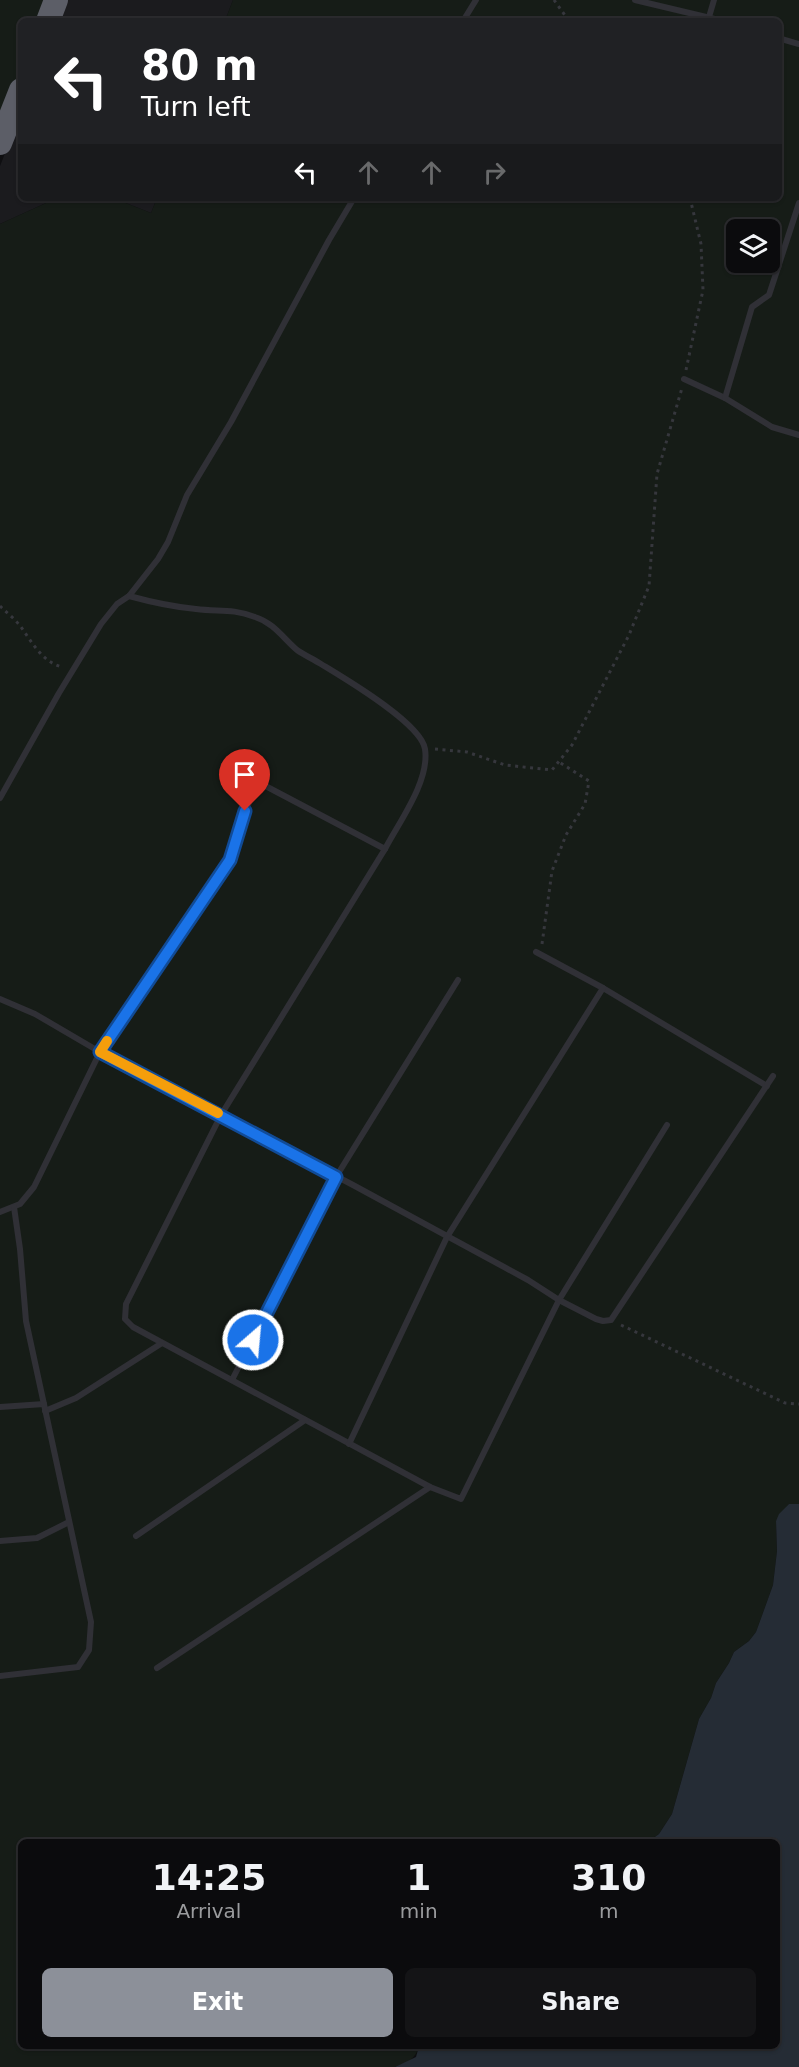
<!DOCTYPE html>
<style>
body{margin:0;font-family:"DejaVu Sans",sans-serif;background:#141416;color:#f1f3f6;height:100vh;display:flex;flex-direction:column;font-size:22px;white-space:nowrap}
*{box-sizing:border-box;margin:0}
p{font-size:20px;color:#9a9b9d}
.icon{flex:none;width:33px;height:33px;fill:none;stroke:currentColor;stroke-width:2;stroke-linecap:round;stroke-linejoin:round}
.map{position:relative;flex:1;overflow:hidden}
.sheet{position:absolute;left:18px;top:1839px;width:762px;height:210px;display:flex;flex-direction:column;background:#0b0b0d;border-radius:9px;box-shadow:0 2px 4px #0004,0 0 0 2px #2b2b2e}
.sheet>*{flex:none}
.banner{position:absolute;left:18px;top:18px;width:764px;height:183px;border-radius:9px;box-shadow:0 2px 4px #0004,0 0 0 2px #2b2b2e;background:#202124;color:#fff;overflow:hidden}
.controls{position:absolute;left:726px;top:219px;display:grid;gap:12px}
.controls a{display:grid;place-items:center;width:54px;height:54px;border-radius:9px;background:#0b0b0d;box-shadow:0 2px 4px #0004,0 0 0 2px #2b2b2e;font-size:30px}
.pin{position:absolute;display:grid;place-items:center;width:51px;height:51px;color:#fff;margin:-62px -26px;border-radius:50% 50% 50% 0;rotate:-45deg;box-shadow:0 0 6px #0007}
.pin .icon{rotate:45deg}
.me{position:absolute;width:66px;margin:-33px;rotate:27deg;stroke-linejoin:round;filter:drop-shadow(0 0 4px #0008)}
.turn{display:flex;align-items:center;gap:21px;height:126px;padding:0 24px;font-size:27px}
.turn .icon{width:78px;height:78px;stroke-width:2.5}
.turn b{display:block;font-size:42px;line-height:51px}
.lanes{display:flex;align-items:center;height:57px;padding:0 24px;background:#0003;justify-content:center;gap:30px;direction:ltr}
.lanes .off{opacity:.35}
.eta{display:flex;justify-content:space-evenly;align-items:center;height:102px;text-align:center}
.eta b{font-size:36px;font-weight:700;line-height:42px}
.button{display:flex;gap:12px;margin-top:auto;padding:12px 24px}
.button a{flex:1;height:69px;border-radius:9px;background:#8c9099;color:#fff;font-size:24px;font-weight:700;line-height:69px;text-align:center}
.button a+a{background:#141416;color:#f1f3f6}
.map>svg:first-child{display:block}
</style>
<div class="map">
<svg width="799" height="2067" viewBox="0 0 799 2067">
<rect width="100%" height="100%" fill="#0f0f11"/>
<g fill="#1b1b1e">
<polygon points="65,0 233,0 225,21 57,21"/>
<polygon points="21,113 21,198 57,198 0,224 0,166"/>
<polygon points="113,198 157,198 151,213"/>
</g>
<g fill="#161c17" fill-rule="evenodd">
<polygon points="0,0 46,0 39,21 21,21 21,67 0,120"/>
<path d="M233,0H799V1504H789L776,1521L777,1551L773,1585L756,1632L749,1641L734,1652L729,1663L716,1683L711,1698L699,1719L672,1814L659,1834L648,1842H21V2046H419C415,2060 408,2062 395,2067H0V224L57,198H113L151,213L157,198H778V21H225ZM736,230H770V262H736Z"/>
</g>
<polygon fill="#252c35" points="789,1504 799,1504 799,2067 395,2067 416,2057 419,2046 777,2046 777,1842 648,1842 659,1834 672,1814 699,1719 711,1698 716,1683 729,1663 734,1652 749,1641 756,1632 773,1585 777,1551 776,1521 779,1514"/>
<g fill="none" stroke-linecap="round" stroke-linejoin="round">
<g stroke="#36373d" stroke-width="3" stroke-dasharray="3 4.5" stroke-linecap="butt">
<polyline points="554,0 569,21"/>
<polyline points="686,370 703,290 701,244 690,198"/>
<path d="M0,606C7,613 15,619 21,627C32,642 42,662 62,667"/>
<polyline points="435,749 467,752 505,765 552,770 572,745 629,635 649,586 657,474 682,388"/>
<polyline points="542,944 552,871 566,835 585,804 589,781 559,762"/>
<polyline points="621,1325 785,1403 799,1404"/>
</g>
<g stroke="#303036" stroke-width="6">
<polyline points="635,0 723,21"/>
<polyline points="709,17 714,0"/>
<polyline points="463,21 476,0"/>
<polyline points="778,38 799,44"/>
<polyline points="684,379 725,398 772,427 799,435"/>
<polyline points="725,398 752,307 769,295 799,203"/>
<polyline points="0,798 59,693 101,624 117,604 129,596 158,559 168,542 187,495 231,422 329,240 354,198"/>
<polyline points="385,849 221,1115 126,1304 125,1319 133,1327 430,1487 461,1499 559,1300 667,1125"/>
<polyline points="536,952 603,988 767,1086"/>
<polyline points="0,999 35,1014 100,1052 353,1185 528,1280 559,1300 596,1319 603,1321 611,1320 773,1076"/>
<path d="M0,1212L20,1204L34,1187L100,1052L230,860L256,781L385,849C399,822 430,781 425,749C421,723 344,678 321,664C313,659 304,655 297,650C283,638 274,623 255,617C231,608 219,612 196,609C174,607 151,602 129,596"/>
<polyline points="232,1380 336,1177 458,980"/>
<polyline points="0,1407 44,1404"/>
<polyline points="45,1411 76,1398 162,1343"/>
<polyline points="349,1444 447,1237 603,988"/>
<polyline points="136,1536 305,1420"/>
<polyline points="0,1541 37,1538 69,1522"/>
<polyline points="157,1668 430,1487"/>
<polyline points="0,1676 78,1667 89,1650 91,1622 26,1321 20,1249 14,1207"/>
</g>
<g stroke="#5c5e67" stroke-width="24">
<polyline points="48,21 56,0"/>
<polyline points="0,143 21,90"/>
</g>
</g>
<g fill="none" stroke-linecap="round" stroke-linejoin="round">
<defs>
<polyline id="route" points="245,811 230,860 100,1052 336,1177 253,1340"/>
</defs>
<use href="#route" stroke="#114b97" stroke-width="15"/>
<use href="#route" stroke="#1a73e8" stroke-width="10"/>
<polyline stroke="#f59e0b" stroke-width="10" points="107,1041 100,1052 218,1113"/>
</g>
</svg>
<div class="controls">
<a><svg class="icon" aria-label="layers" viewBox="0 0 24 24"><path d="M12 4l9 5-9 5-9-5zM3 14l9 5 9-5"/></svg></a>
</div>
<div class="pin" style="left:245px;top:811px;background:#d93025"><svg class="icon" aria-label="arrive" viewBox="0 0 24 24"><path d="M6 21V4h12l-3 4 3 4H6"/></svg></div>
<svg class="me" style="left:253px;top:1340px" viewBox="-20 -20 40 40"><circle r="17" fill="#1a73e8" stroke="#fff" stroke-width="3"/><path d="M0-11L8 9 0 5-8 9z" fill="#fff"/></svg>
<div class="banner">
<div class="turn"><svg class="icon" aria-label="left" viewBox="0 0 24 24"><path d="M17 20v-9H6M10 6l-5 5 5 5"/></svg><div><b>80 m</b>Turn left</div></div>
<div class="lanes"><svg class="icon" aria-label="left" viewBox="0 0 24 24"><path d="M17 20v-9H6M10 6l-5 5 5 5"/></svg><svg class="icon off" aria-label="ahead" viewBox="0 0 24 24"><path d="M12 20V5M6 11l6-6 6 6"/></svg><svg class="icon off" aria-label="ahead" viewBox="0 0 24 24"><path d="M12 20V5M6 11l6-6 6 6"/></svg><svg class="icon off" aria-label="right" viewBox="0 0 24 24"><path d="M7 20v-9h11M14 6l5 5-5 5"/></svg></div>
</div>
<section class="sheet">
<div class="eta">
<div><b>14:25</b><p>Arrival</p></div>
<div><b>1</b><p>min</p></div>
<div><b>310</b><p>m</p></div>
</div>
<div class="button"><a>Exit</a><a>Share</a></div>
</section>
</div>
